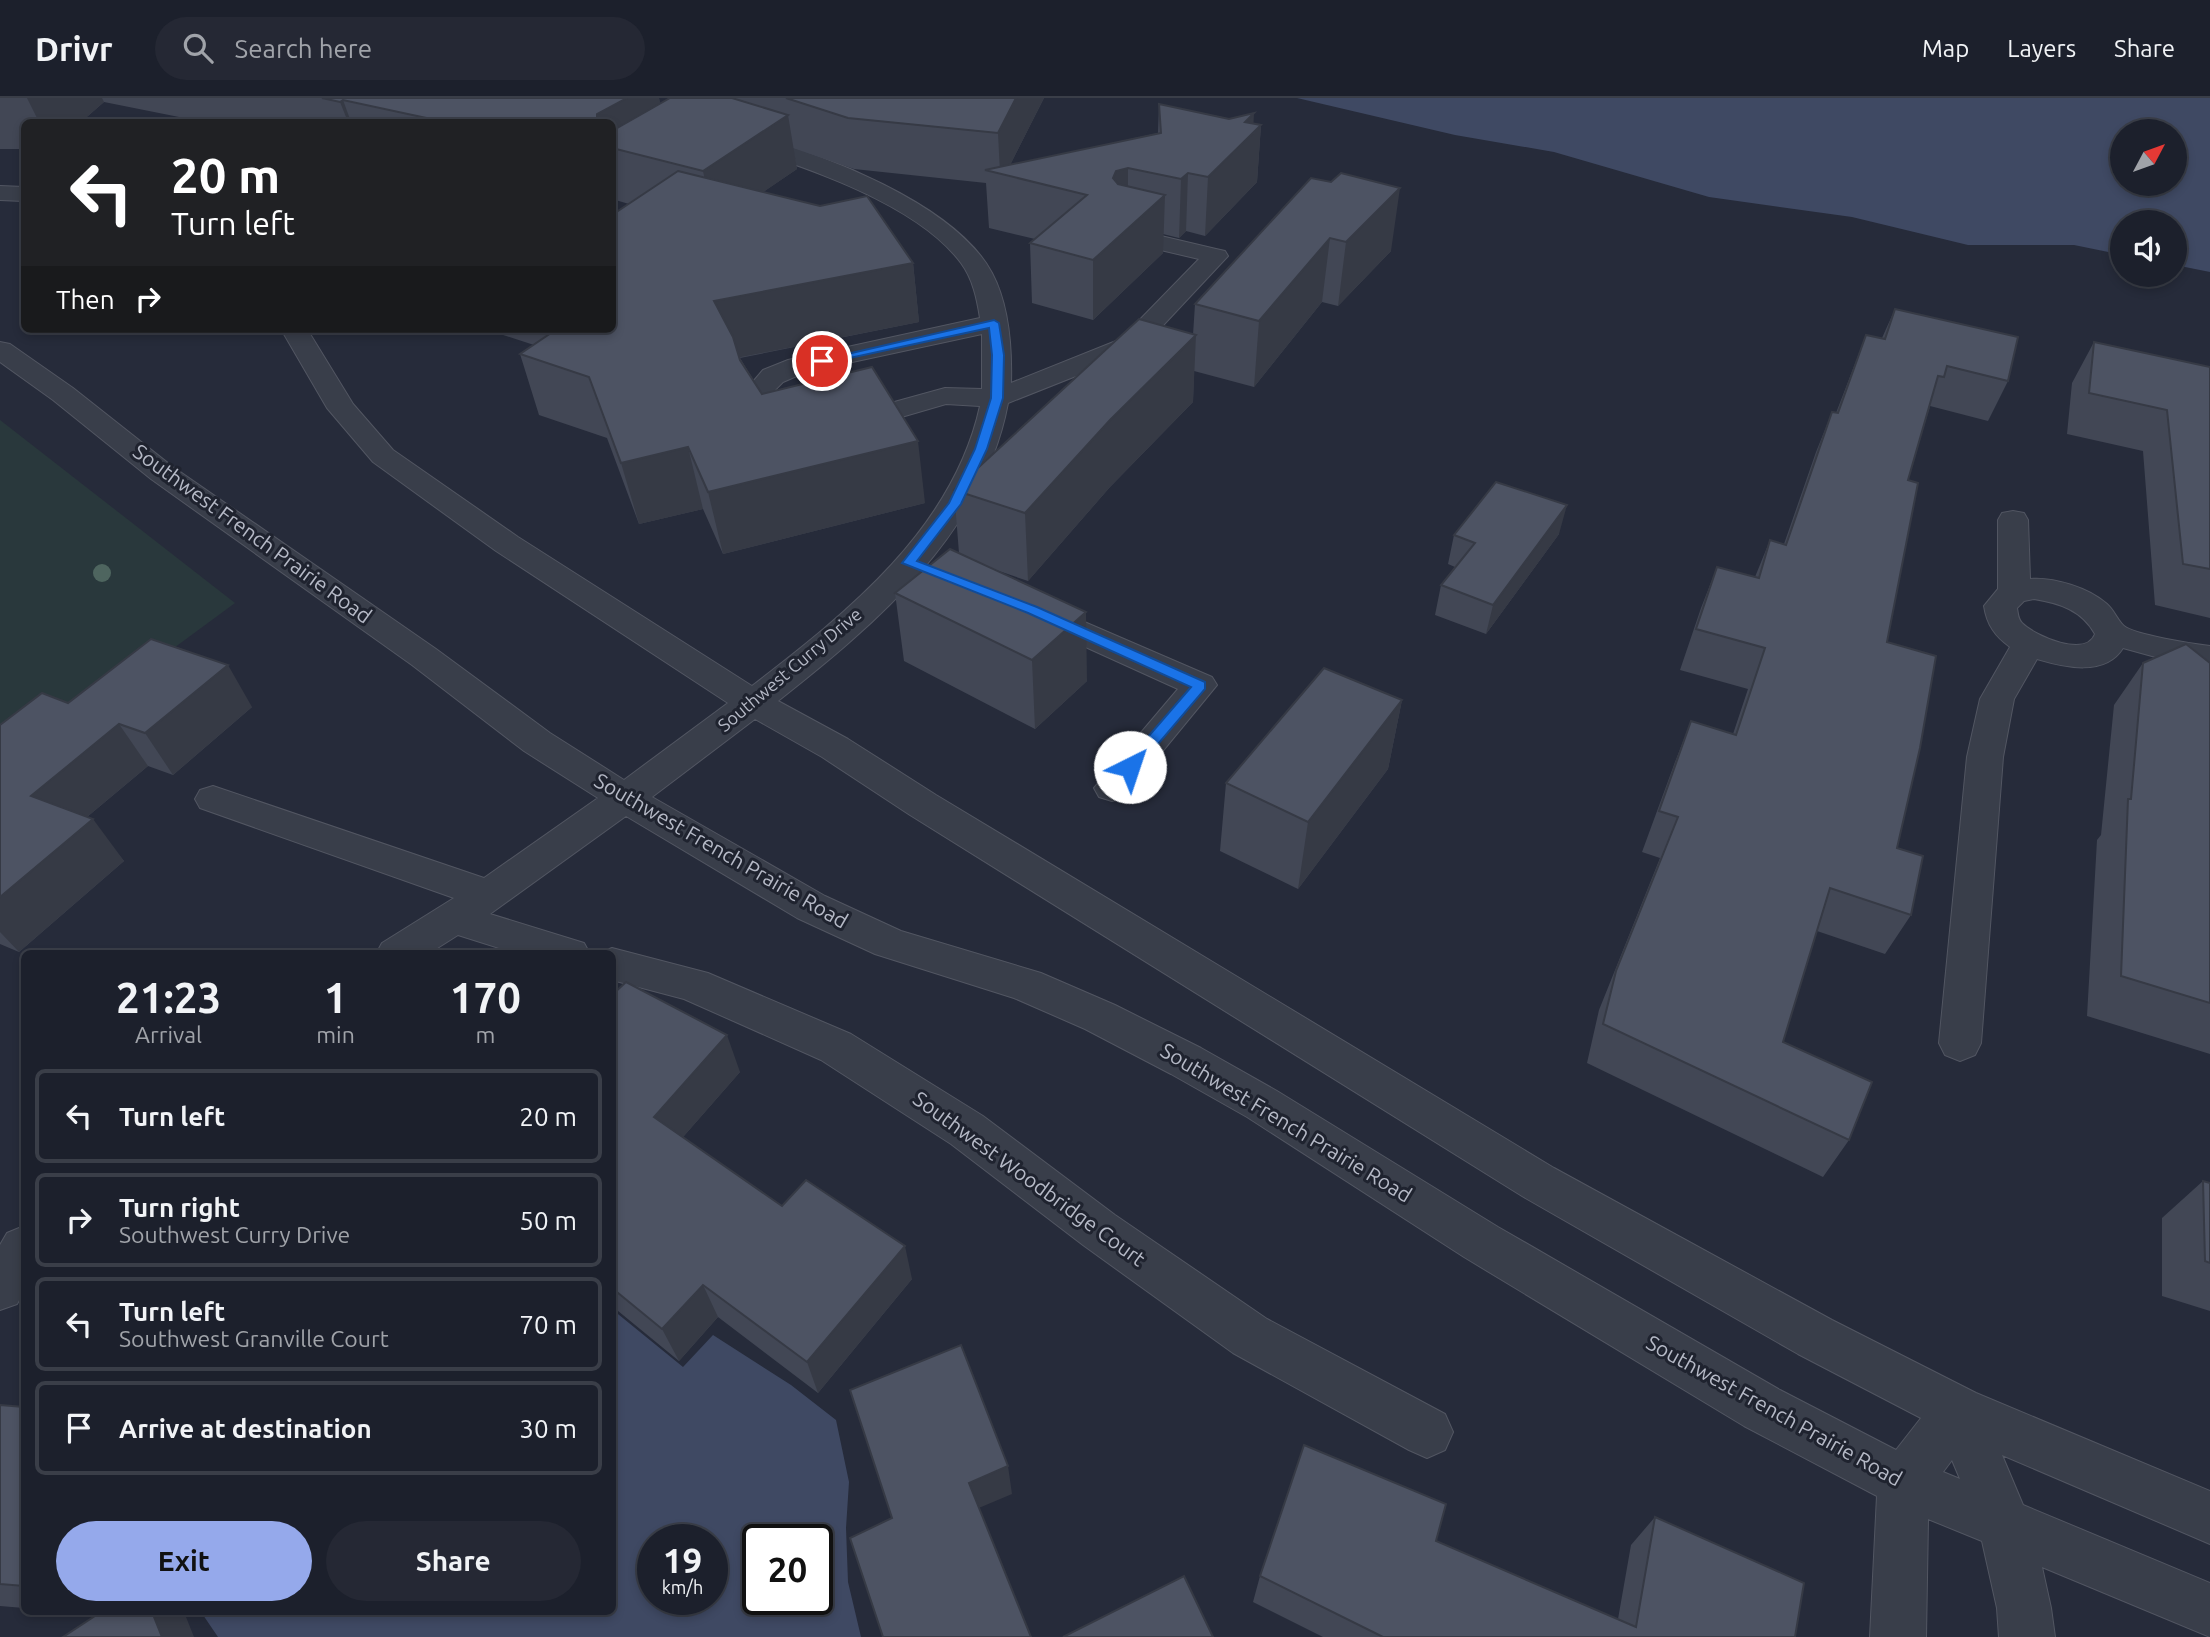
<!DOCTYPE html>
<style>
body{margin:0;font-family:Ubuntu,sans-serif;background:#252834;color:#f1f3f6;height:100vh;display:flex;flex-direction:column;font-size:26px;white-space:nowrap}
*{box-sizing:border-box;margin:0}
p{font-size:23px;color:#a0a3a9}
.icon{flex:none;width:38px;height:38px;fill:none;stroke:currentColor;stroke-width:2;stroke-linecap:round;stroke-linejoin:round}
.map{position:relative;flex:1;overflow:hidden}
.details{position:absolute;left:21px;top:852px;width:595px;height:665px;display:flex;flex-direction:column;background:#1c202c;border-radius:10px;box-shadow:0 4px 10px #0003,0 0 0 2px #3a3e48}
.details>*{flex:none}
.banner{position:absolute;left:21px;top:21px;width:595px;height:214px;border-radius:10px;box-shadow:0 4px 10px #0003,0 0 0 2px #3a3e48;background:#202124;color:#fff;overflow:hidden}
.needle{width:46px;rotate:49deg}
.tools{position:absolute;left:2110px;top:21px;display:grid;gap:14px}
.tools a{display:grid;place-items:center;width:77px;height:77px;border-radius:50%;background:#1c202c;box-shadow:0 4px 10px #0003,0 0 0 2px #3a3e48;font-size:35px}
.speed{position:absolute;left:637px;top:1426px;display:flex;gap:14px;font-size:35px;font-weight:700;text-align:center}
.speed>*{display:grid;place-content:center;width:91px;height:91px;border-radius:50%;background:#1c202c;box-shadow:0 4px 10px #0003,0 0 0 2px #3a3e48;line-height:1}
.speed small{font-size:18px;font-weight:400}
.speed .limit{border:4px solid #111;border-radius:10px;background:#fff;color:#111}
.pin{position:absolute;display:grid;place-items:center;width:60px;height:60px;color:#fff;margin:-30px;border:4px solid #fff;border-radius:50%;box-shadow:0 2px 7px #0007}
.me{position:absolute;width:77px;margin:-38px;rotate:41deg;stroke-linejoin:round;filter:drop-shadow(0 0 5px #0008)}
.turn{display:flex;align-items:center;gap:24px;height:147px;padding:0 35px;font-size:32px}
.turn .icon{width:91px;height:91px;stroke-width:2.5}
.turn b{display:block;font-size:49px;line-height:60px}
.then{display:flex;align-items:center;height:66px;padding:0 35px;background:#0003;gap:14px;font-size:26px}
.eta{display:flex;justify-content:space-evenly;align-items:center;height:119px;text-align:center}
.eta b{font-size:42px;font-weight:700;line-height:49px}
.cta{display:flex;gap:14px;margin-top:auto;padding:14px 35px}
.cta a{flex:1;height:80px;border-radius:42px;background:#95a9eb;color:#111;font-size:28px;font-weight:700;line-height:80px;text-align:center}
.cta a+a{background:#252834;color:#f1f3f6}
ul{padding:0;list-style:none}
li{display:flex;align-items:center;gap:21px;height:94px;margin:0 14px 10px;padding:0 21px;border:4px solid #3a3e48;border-radius:10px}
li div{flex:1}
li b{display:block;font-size:26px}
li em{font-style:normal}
header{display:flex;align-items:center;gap:42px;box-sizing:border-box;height:98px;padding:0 35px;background:#1c202c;border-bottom:2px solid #3a3e48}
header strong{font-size:33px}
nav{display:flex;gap:38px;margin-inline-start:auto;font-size:24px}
.search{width:490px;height:63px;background:#252834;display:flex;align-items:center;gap:18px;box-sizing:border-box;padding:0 24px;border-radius:38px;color:#a0a3a9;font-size:26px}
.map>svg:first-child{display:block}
</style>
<header>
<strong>Drivr</strong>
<div class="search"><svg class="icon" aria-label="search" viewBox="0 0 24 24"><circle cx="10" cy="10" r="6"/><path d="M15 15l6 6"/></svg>Search here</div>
<nav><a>Map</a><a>Layers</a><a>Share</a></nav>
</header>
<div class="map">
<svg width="2210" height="1539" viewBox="0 0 2210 1539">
<rect width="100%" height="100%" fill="#262b3a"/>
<polygon fill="#29383c" points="0,322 235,505 0,678"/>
<g fill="#3f4963" fill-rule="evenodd">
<path d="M1297,0H2210V174L2175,167V124H2123V157L2074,147H1968L1852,119L1709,99L1554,54L1455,37ZM2123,33H2175V86H2123Z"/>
<path d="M613,1212L683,1269L713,1237L791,1287L836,1322L849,1384L846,1430L848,1484L861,1539H218L201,1514H612ZM653,1442H712V1502H653ZM758,1442H817V1502H758Z"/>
</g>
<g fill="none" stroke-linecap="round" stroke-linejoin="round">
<defs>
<g id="minor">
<path d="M745,35C819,54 955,105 992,175C1009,207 1012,249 1011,285L1121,241L1199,161L1118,142L1115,137L1118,132L1127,130L1216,151L1225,153L1228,158L1139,253L1008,305C984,434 876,526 778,603L848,641L936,697L1554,1070L1832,1222L1976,1295L2210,1393V1446L2002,1357L2023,1407L2210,1485V1539L2042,1469L2051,1510L2055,1539H1999L1997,1510L1982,1443L1928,1421L1926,1539H1870L1877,1398L1744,1328L1464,1159L1247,1019L1171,976L1085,931L1014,900L875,856L797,820L626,718L490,816L584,845L590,856H518L458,837L428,856H376L382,845L454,800L200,710L195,701L200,692L213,688L484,780L598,700L524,653L412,567L151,381L53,302L0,264V244L10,246L73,290L173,369L436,551L550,635L624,682L728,605L496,453L373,364L327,310L281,231H307L353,306L393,352L518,439L752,588C847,515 953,431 980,308L946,306L850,334L840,331L836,325L840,319L945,290L982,291V236L806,274L783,284L774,293L783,318L801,335L797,341C766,349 752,318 746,292L763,272L788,262L980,220C977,201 973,181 961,165C918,106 805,69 737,47L734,42L737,37ZM755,621L822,659L910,717L1522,1098L1798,1256L1921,1320L1896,1352L1780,1292L1498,1129L1277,993L1201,950L1115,907L1041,875L901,833L825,798L652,699ZM1952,1362L1960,1381L1943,1374Z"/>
<polygon points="0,88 24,89 24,103 0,102"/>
<path d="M2013,413L2024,415L2028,422L2030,481C2054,479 2089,490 2107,506C2114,512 2118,523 2124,528C2135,537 2194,546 2210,548V570L2181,566L2123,550C2105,579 2064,569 2037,561L2014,601L2003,659L1981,945L1975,957L1960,963L1945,957L1939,945L1967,659L1980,601L2010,549C1995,538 1987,527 1984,508L1998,491V422L2002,415ZM2034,501C2059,505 2082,512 2095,536C2086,560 2036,539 2022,525C2018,521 2018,516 2017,510L2024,503Z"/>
<polygon points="1038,504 1212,579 1217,587 1125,699 1112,703 1099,699 1094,690 1178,591 1026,522 1022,515 1026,508"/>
<polygon points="612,850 708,875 851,936 983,1018 1115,1117 1267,1221 1445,1316 1453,1334 1445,1352 1427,1360 1409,1352 1233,1255 1083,1147 951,1046 821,962 684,901 612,882 612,856 597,856"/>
<polygon points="24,1128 24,1193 17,1206 0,1212 0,1147 7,1135"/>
</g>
</defs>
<use href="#minor" stroke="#525662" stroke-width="2"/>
<use href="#minor" fill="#393e4a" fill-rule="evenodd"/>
</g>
<circle fill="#4e655f" cx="102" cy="475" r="9"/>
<g fill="#424755">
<polygon points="0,0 659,0 660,6 670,0 1044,0 1010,67 1158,35 1159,6 1261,27 1257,84 1205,138 1186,133 1179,140 1163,136 1163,155 1093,222 1032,205 1030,145 1035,141 989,130 986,85 854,71 793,50 797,71 763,94 913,165 919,224 740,260 762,296 925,405 723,456 703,411 639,426 607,340 539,317 520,256 534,247 497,235 495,231 612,231 629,106 612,101 612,24 204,24 104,4 81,24 24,24 24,51 0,51"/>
<polygon points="1311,80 1391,153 1338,208 1322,204 1254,289 1194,273 1193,304 1110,389 1028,483 993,471 1087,583 1035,631 904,563 895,495 959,455 954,392 1193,237 1195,206"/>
<polygon points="1895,211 2008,283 1988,323 1930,308 1908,382 1887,544 1897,750 1911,817 1885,856 1817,833 1783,944 1849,1042 1823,1079 1587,965 1599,912 1660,760 1642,754 1675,664 1691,623 1733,636 1748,591 1680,572 1701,510 1717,469 1755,479 1770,442 1784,446 1816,354 1832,314 1836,315 1866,237 1882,240"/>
<polygon points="2094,244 2210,269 2210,520 2155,507 2143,353 2067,336 2072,285"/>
<polygon points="1559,436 1486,536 1435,517 1441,487 1455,469 1448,466 1454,437"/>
<polygon points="2143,565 2210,565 2210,956 2087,918 2097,742 2101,737 2114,607"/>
<polygon points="1402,602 1388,671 1298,791 1220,753 1226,685"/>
<polygon points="68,605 252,609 173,677 148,668 87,719 124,763 19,854 0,846 0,627"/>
<polygon points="612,897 740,974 683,1039 782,1108 912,1181 818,1295 718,1219 679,1263 612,1208"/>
<polygon points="2203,1083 2210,1085 2210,1213 2162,1198 2162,1120"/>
<polygon points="0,1307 24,1309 24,1510 0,1508"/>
<polygon points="1655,1419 1795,1539 1323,1539 1253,1504 1260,1478 1436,1443 1618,1521 1631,1447"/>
</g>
<g fill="#363a45">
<polygon points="27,0 102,0 104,4 81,24 39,24"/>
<polygon points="627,0 659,0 666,37 612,50 612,24 597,24 597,16"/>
<polygon points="1016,0 1044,0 1005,77 1000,75 998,35"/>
<polygon points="343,2 351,24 348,24 340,4"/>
<polygon points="1254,15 1253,36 1261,27 1257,84 1205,138 1208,79 1245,24"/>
<polygon points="788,17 797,71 714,128 703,73"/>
<polygon points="1128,70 1128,127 1113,80 1116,73"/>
<polygon points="1188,75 1186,133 1179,140 1181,81"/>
<polygon points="1400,90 1391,153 1338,208 1346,144"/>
<polygon points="1165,97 1163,155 1093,222 1093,162"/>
<polygon points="1330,140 1322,204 1254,289 1259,223"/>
<polygon points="913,165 919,224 726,262 714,203"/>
<polygon points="1196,237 1193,304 1110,389 1028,483 1025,415 1110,322"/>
<polygon points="918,343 925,405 723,456 708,394"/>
<polygon points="688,349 703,411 639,426 621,365"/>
<polygon points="1567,407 1559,436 1486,536 1493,507"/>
<polygon points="1086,514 1087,583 1035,631 1032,562"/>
<polygon points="228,567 252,609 173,677 145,635"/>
<polygon points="1402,602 1388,671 1298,791 1308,724"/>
<polygon points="119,626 148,668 63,739 31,698"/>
<polygon points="93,721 124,763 19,854 0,834 0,799"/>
<polygon points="727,937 740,974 669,1055 654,1019"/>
<polygon points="905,1148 912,1181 818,1295 807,1264"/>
<polygon points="703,1187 718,1219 679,1263 662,1231"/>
<polygon points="1008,1368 1012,1396 974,1412 969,1385"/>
<polygon points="152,1514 184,1514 194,1539 162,1539"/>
</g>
<g fill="#4d5363" stroke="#363a45" stroke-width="2">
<polygon points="322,0 627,0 597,16 597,24 445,24 343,2 340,4"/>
<polygon points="670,0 732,0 788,17 703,73 612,50 612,33"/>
<polygon points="786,0 1016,0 998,35 848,20"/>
<polygon points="1159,6 1229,21 1254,15 1245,24 1261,27 1208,79 1188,75 1181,81 1128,70 1116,73 1113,80 1118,86 1165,97 1093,162 1030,145 1087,97 985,72 1161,35"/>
<polygon points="678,73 820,108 867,98 913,165 714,203 733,239 740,262 762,296 872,269 918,343 708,394 688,349 621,365 589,279 520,256 557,231 612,231 612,117"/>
<polygon points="1341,75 1400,90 1346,144 1330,140 1259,223 1195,206 1311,80 1331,84"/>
<polygon points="1895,211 2018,239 2008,283 1947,268 1944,279 1938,278 1908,382 1918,385 1887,544 1936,558 1920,650 1897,750 1923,758 1911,817 1830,790 1783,944 1872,984 1849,1042 1603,926 1616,873 1678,719 1659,713 1691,623 1736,637 1765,550 1696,531 1717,469 1759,480 1770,442 1786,447 1832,314 1838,315 1866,237 1885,241"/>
<polygon points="1139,221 1196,237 1110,322 1025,415 954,392"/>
<polygon points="2094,244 2210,269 2210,471 2183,466 2167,312 2089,295"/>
<polygon points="1496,384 1567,407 1493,507 1441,487 1475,445 1454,437"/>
<polygon points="950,451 1086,514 1032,562 895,495"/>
<polygon points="151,541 228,567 145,635 119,626 31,698 93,721 0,799 0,627 42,595 68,605"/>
<polygon points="2186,546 2210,565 2210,905 2121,878 2128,701 2131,701 2143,565"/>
<polygon points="1324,570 1402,602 1308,724 1226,685"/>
<polygon points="626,884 727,937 654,1019 782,1108 806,1082 905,1148 807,1264 703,1187 662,1231 612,1190 612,897"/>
<polygon points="2203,1083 2210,1085 2210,1165 2205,1163"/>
<polygon points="961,1247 1008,1368 969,1385 1031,1539 883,1539 850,1440 892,1420 850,1292"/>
<polygon points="0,1307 24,1309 24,1488 0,1486"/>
<polygon points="1304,1347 1446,1406 1436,1443 1636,1529 1655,1419 1804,1485 1795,1539 1383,1539 1260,1478"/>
<polygon points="1184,1478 1213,1539 1063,1539"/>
<polygon points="101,1514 152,1514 162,1539 63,1539"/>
</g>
<polygon fill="#1a73e8" stroke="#114b97" stroke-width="2" points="994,222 999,225 1004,257 1003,300 987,351 961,406 917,463 1037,509 1205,584 1205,591 1135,673 1130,674 1122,669 1191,589 1028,515 902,465 949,405 975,351 991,300 992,257 989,230 822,266 817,263"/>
<g text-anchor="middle" stroke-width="6" stroke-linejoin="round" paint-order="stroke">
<g font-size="18" fill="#b5b9c6" stroke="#1f232f">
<text transform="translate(790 572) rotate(-40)" y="6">Southwest Curry Drive</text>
</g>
<g font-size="21" fill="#b5b9c6" stroke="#1f232f">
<text transform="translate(252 436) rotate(36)" y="7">Southwest French Prairie Road</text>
<text transform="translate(721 753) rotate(30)" y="7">Southwest French Prairie Road</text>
<text transform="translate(1286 1025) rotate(31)" y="7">Southwest French Prairie Road</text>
<text transform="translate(1029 1081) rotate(36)" y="7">Southwest Woodbridge Court</text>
<text transform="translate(1774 1313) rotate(29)" y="7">Southwest French Prairie Road</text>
</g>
</g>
</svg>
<div class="tools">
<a><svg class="needle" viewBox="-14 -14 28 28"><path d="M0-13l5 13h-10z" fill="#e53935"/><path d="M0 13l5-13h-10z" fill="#a0a3a9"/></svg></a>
<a><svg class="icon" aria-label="sound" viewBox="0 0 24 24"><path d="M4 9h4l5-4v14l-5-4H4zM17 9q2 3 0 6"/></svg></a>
</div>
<div class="speed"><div>19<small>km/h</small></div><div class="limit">20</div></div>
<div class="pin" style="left:822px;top:263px;background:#d93025"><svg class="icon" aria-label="arrive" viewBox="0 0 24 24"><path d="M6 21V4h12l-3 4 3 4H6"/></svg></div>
<svg class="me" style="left:1130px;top:669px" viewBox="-20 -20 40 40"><circle r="19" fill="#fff"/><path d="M0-13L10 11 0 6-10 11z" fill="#1a73e8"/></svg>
<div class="banner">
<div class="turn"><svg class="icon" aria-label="left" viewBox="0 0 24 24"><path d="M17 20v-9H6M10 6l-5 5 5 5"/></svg><div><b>20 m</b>Turn left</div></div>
<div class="then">Then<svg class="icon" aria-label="right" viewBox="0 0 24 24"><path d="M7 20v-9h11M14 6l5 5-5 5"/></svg></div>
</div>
<section class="details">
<div class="eta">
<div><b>21:23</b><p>Arrival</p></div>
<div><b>1</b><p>min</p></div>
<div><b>170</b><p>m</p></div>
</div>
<ul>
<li><svg class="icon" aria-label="left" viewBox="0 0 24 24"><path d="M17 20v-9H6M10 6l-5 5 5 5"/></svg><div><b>Turn left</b></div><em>20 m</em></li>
<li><svg class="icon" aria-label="right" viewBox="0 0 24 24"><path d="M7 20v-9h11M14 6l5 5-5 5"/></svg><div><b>Turn right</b><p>Southwest Curry Drive</p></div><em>50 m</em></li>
<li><svg class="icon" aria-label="left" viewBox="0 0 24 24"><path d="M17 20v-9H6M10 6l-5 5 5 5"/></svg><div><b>Turn left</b><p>Southwest Granville Court</p></div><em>70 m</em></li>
<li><svg class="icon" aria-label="arrive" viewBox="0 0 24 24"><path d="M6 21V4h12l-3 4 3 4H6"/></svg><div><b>Arrive at destination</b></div><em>30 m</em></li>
</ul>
<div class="cta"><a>Exit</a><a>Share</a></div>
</section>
</div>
